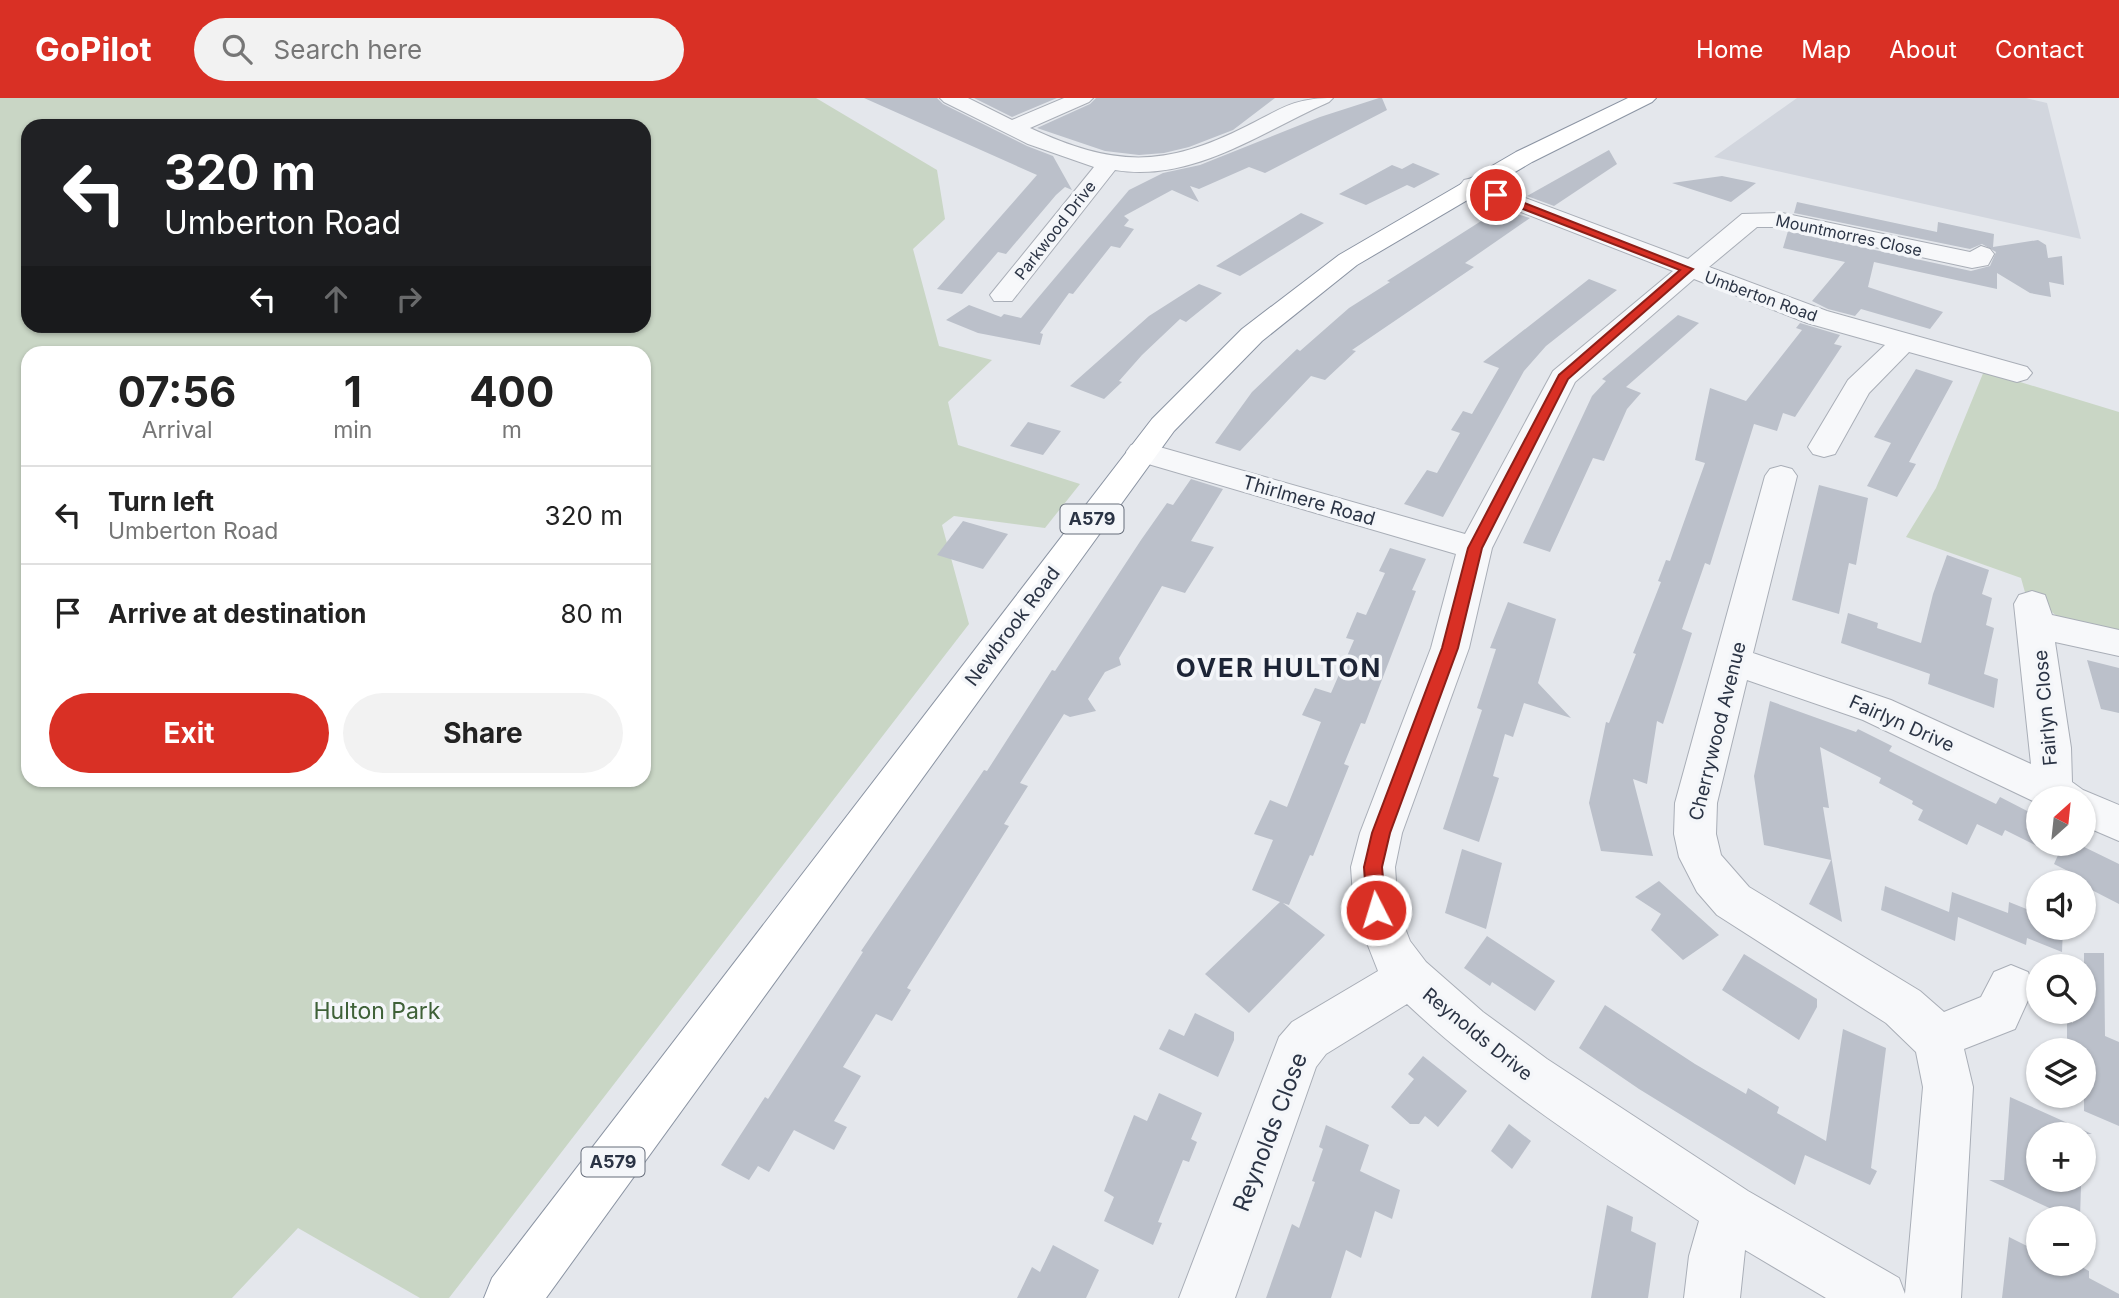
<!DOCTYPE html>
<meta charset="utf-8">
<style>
body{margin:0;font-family:Inter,sans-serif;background:#f2f2f2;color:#222;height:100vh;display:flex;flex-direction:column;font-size:26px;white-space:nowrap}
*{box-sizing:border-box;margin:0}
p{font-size:23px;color:#767676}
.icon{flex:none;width:38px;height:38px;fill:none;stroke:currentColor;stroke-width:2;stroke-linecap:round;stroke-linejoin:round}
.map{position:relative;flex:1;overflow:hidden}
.side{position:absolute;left:21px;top:248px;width:630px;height:441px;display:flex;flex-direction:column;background:#fff;border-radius:21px;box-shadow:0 2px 5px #0004}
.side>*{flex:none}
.banner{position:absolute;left:21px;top:21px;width:630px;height:214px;border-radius:21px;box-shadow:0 2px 5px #0004;background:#202124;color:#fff;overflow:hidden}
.needle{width:46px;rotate:27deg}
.buttons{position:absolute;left:2026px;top:688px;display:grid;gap:14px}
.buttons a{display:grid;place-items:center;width:70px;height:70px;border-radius:50%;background:#fff;box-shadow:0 2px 5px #0004;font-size:35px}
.pin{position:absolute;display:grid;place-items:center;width:60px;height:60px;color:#fff;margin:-30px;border:4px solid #fff;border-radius:50%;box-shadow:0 2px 7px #0007}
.me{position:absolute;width:77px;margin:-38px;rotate:355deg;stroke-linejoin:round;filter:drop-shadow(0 0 5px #0008)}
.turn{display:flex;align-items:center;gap:24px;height:147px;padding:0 28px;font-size:32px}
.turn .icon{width:91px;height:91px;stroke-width:2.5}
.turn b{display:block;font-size:49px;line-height:60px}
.lanes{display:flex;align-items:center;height:66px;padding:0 28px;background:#0003;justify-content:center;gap:35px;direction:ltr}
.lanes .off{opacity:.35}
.eta{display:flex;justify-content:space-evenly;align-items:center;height:119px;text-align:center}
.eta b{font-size:42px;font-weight:700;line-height:49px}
.button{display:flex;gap:14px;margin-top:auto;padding:14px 28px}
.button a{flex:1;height:80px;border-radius:42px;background:#d93025;color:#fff;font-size:28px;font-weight:700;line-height:80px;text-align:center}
.button a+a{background:#f2f2f2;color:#222}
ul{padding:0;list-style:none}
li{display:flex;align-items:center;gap:21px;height:98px;padding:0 28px;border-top:2px solid #e0e0e0}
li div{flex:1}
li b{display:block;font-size:26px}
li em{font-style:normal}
header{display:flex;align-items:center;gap:42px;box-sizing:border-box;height:98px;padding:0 35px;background:#d93025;color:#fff}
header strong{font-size:33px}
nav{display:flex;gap:38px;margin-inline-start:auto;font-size:24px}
.search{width:490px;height:63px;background:#f2f2f2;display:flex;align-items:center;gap:18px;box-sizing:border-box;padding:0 24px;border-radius:38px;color:#767676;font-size:26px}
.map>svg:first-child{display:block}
</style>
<header>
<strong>GoPilot</strong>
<div class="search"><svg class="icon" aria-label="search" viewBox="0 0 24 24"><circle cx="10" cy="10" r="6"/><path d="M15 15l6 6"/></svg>Search here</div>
<nav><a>Home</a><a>Map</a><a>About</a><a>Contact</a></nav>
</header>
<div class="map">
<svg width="2119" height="1200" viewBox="0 0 2119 1200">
<rect width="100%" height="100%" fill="#e4e7ec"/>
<polygon fill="#d2d6de" points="1797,0 2026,0 2047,5 2081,141 1714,59"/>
<g fill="#c9d6c5" fill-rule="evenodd">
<path d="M0,0H816L937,72L945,121L913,151L939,248L992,262L948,304L958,347L1080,386L1045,430L954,418L942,427L969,526L449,1200H420L298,1130L232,1200H0ZM28,28H644V228H28ZM28,256H644V682H28Z"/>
<path d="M1984,273L2119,314V536C2099,532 2076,530 2059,519C2044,510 2047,505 2026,498L2021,480L1906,439L1936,390Z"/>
</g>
<g fill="#bbc0ca">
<polygon points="864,0 937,0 943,6 1027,48 1053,58 1072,92 1065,89 1056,97 1006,156 998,154 962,196 937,191 1037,77"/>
<polygon points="974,0 1057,0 1012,19"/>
<polygon points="1096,0 1275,0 1233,32 1189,49 1164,55 1139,57 1105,53 1037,30 1090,6"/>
<polygon points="1379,0 1382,0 1387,12 1265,75 1249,69 1199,91 1190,88 1199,104 1172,92 1124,118 1129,122 1124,128 1134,131 1120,150 1111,148 1073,196 1069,195 1040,235 1043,236 1040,247 978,235 946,222 969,207 1001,219 1004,216 1021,220 1129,92 1163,75 1200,67 1320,19"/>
<polygon points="1609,52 1617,66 1554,108 1527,98"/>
<polygon points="1413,65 1440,76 1414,90 1407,87 1366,107 1339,96 1392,67 1402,71"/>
<polygon points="1722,78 1756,85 1731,104 1672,85"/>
<polygon points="1797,104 1937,134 1938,124 1994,136 1993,149 2038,142 2046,147 2048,160 2062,158 2064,187 2049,184 2051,199 2030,195 1997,175 1997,191 1874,164 1868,189 1943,214 1930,231 1861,211 1855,218 1828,211 1812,203 1845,164 1783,150 1788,133 1971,173 1990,168 1996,154 1982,146 1970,151 1794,115"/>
<polygon points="1500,111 1530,120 1465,165 1474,169 1352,252 1356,253 1325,282 1311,278 1240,353 1215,345 1252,294 1297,251 1300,253 1349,210 1390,184 1387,183"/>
<polygon points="1301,115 1324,125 1240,178 1216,168"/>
<polygon points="1589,181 1617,192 1546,248 1524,273 1443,419 1404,406 1427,372 1437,375 1460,335 1451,332 1463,313 1472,316 1499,270 1483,264"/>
<polygon points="1199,186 1222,195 1186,224 1180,221 1142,257 1119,283 1122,284 1104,301 1070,288 1149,218"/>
<polygon points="1678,217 1699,225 1626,289 1641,295 1627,311 1604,363 1593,360 1550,454 1523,445 1592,298 1606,283 1602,281"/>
<polygon points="1800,225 1840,237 1834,246 1842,248 1795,319 1783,315 1777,333 1754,326 1710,467 1705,465 1682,531 1692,535 1663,626 1657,623 1647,686 1633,681 1653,758 1601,753 1589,705 1606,624 1609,625 1636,556 1633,555 1661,484 1658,483 1666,462 1670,463 1705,365 1695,362 1710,290 1746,303 1802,232 1796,230"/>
<polygon points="1916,271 1953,283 1909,364 1916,366 1897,399 1867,388 1891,345 1874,339"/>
<polygon points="1028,324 1061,333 1043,357 1010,348"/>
<polygon points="1191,381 1223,391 1191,443 1214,449 1185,495 1162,488 1119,560 1121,567 1105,574 1088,601 1096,613 1070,619 1064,616 1020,685 1028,688 1004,726 1009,728 907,890 911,892 892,923 876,916 843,969 861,978 834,1023 847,1029 834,1052 794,1032 769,1074 758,1068 749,1082 721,1067 765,999 768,1001 863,854 861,853 984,672 987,673 1052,572 1055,573 1141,442 1167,405 1173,407"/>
<polygon points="1819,387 1868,400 1856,467 1849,465 1839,516 1792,502"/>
<polygon points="963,423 1008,436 983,471 937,457"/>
<polygon points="1390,450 1426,461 1412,492 1416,493 1365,626 1361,625 1344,666 1349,668 1313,758 1310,757 1289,807 1283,805 1325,837 1249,915 1205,876 1280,804 1252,792 1273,742 1254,736 1270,702 1287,709 1321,624 1302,617 1315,590 1331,595 1354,542 1346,540 1357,514 1366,517 1385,475 1379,473"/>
<polygon points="1947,457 1989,472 1982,496 1992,500 1986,527 1994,530 1984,576 1998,581 1994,610 1928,586 1930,576 1841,545 1848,515 1878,525 1877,530 1921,545 1933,496"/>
<polygon points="1508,504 1556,521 1538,585 1571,620 1524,605 1513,639 1505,636 1493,678 1499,680 1479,744 1443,731 1482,612 1477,610 1496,551 1490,550"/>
<polygon points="2087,562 2119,570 2119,615 2101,611"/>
<polygon points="1770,603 1856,634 1858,631 1892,648 1889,653 1951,684 1996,706 2000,699 2039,719 2039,749 2005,732 2002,738 1977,726 1967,747 1918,722 1923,712 1912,706 1913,703 1879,685 1881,680 1820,649 1829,710 1823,709 1842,824 1809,806 1831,762 1764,747 1754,678"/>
<polygon points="2063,746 2078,746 2119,766 2119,806 2084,788 2084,781 2054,766"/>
<polygon points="1462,751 1502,765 1486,831 1445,815"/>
<polygon points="1659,783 1719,837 1683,862 1651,832 1661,816 1635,799"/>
<polygon points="1885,788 1949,814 1952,794 2008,815 2009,804 2039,816 2039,830 2063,830 2062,854 2027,840 2026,847 1958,819 1955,843 1881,812"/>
<polygon points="1487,838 1555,883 1535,913 1492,884 1490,888 1464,870"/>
<polygon points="2084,855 2104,855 2105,938 2119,944 2119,1028 2084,1013 2084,952 2067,952 2067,922 2073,925 2073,914 2084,914"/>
<polygon points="1744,856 1817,901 1817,909 1799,942 1722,892"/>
<polygon points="1605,907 1695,966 1746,996 1748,990 1779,1009 1777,1015 1826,1043 1843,931 1886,950 1871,1070 1877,1073 1870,1087 1805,1057 1795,1087 1639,991 1579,950"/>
<polygon points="1195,915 1234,934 1234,942 1218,979 1159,951 1169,931 1184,938"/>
<polygon points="1423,958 1467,993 1438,1029 1425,1018 1419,1026 1410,1026 1391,1009 1414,981 1408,976"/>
<polygon points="1159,995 1202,1015 1191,1041 1197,1044 1189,1064 1183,1062 1158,1124 1162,1125 1153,1147 1104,1123 1114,1099 1104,1093 1134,1017 1147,1023"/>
<polygon points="2010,999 2092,1036 2039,1036 2039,1082 2068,1082 2081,1088 2080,1120 2071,1120 1989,1082 2004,1082"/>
<polygon points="1509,1026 1531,1043 1512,1071 1491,1053"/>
<polygon points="1326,1027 1369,1047 1360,1073 1400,1092 1392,1121 1375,1113 1361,1160 1346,1152 1331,1200 1266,1200 1292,1126 1299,1130 1315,1084 1312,1083 1323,1051 1319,1049"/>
<polygon points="1607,1107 1633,1119 1631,1133 1656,1145 1648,1200 1591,1200"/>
<polygon points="2009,1139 2039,1154 2039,1166 2076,1166 2089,1173 2089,1180 2119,1196 2119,1200 2002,1200"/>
<polygon points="1053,1147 1099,1172 1086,1200 1017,1200 1032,1169 1040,1174"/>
</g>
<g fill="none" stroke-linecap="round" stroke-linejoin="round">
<defs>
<g id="minor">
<path d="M940,0H968L1012,22L1064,0H1093L1089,4L1030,30C1114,69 1164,70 1247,28C1281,11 1293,0 1333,0L1329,4C1261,34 1193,85 1115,72L1012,203H994L990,197L1094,69L1028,46L944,4Z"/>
<path d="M1472,80L1688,161L1742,116L1782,115L1970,154L1981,148L1990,151L1994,156L1988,167L1972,170L1782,129H1757L1709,169L1827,213L2027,269L2032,275L2027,281L2017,284L1909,254L1869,295L1835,356L1824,359L1813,356L1808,349L1848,282L1885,247L1807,225L1694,181L1575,284L1492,450L1469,550L1402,735L1395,769L1398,812L1410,843L1426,864L1483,914L1547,961L1748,1093L1899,1180L1905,1196L1923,989L1916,954L1886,925L1717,817L1697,794L1679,759L1674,736L1675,705L1765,378L1770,371L1781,368L1792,371L1797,378L1753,555L1891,602L2031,666L2014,506L2019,497L2032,493L2045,497L2052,517L2119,532V558L2055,544L2071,650L2072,684L2083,692L2119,707V743L2084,728V700H2039V706L1863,622L1747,582L1717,705L1716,736L1721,757L1749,789L1920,893L1944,914L1981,899L1994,874L2011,867L2028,874L2034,889L2015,931L1964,951L1973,989L1961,1200H1826L1745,1152L1740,1200H1684L1689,1158L1699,1123C1599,1055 1496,990 1407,906L1326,956L1316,969L1235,1200H1179L1279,939L1292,924L1378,873L1354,812L1351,769L1360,735L1431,550L1456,456L1131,361L1126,354L1131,347L1142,344L1465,436L1553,273L1673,173L1464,92L1460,87L1464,82Z"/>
</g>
<polygon id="highway" points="1628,0 1656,0 1652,4 1532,64 1357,167 1262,243 1174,333 546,1200 484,1200 492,1180 1152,321 1242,231 1339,157 1516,54"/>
</defs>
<use href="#minor" stroke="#a9aeb7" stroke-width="2"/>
<use href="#highway" stroke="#8b94a3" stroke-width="2"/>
<use href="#minor" fill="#f7f8fa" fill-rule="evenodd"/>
<use href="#highway" fill="#fff" fill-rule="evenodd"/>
</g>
<polygon fill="#d93025" stroke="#8d1f18" stroke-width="2" points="1496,94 1693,171 1568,281 1482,450 1458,550 1390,735 1382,769 1386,812 1383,818 1370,818 1367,812 1364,769 1372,735 1442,550 1468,450 1559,277 1680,172 1492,99"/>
<g text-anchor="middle" stroke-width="7" stroke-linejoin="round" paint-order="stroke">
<g font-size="16" fill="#2b3445" stroke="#f4f6f9">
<text transform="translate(1055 132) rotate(-52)" y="6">Parkwood Drive</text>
<text transform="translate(1849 137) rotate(12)" y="6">Mountmorres Close</text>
<text transform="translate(1761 198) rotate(20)" y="6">Umberton Road</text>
</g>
<g fill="#f4f6f9" stroke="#676e7b" stroke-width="2">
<rect x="1060.5" y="406.5" width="63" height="29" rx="5"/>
<rect x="581.5" y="1049.5" width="63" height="29" rx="5"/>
</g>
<g font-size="18" font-weight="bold" fill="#2b3445">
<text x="1092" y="427">A579</text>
<text x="613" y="1070">A579</text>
</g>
<g font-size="19" fill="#2b3445" stroke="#f4f6f9">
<text transform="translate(1309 402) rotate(16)" y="7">Thirlmere Road</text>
<text transform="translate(1012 528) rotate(-53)" y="7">Newbrook Road</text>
<text transform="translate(2045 610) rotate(-95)" y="7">Fairlyn Close</text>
<text transform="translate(1902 625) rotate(24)" y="7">Fairlyn Drive</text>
<text transform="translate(1717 633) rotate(-76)" y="7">Cherrywood Avenue</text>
<text transform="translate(1478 936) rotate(39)" y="7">Reynolds Drive</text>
</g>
<g font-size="23" fill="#3f6138" stroke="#f4f6f9">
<text x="377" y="921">Hulton Park</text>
</g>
<g font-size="23" fill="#2b3445" stroke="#f4f6f9">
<text transform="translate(1270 1034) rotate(-69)" y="8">Reynolds Close</text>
</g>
<g font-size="26" font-weight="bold" letter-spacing="2" fill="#1d2536" stroke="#f4f6f9">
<text x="1279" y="579">OVER HULTON</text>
</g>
</g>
</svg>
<div class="buttons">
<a><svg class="needle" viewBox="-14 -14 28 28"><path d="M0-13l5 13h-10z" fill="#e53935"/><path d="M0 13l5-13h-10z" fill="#767676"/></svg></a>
<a><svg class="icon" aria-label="sound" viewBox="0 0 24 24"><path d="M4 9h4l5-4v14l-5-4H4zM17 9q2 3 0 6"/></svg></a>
<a><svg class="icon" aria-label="search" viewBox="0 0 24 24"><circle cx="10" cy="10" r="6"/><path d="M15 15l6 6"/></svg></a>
<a><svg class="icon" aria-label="layers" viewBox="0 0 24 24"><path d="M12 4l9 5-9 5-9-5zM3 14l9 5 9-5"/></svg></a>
<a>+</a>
<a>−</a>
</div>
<div class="pin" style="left:1496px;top:97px;background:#d93025"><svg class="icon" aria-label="arrive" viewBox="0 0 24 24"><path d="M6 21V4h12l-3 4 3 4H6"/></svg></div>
<svg class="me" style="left:1376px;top:812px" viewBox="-20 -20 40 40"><circle r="17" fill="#d93025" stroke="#fff" stroke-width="3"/><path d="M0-11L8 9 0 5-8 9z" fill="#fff"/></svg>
<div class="banner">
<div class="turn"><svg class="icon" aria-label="left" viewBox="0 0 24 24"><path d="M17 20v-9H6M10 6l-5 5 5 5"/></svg><div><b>320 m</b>Umberton Road</div></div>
<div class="lanes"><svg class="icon" aria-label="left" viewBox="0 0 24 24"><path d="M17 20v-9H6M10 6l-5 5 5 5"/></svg><svg class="icon off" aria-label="ahead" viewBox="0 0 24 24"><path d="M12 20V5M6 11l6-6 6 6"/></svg><svg class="icon off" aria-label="right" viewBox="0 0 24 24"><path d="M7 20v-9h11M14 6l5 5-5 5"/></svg></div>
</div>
<section class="side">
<div class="eta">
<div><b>07:56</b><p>Arrival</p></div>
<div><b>1</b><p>min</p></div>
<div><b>400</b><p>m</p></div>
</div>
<ul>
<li><svg class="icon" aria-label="left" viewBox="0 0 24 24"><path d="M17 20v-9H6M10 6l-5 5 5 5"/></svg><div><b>Turn left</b><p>Umberton Road</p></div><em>320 m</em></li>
<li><svg class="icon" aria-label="arrive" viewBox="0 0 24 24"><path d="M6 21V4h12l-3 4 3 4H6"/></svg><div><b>Arrive at destination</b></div><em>80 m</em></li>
</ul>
<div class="button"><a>Exit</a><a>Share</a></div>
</section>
</div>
